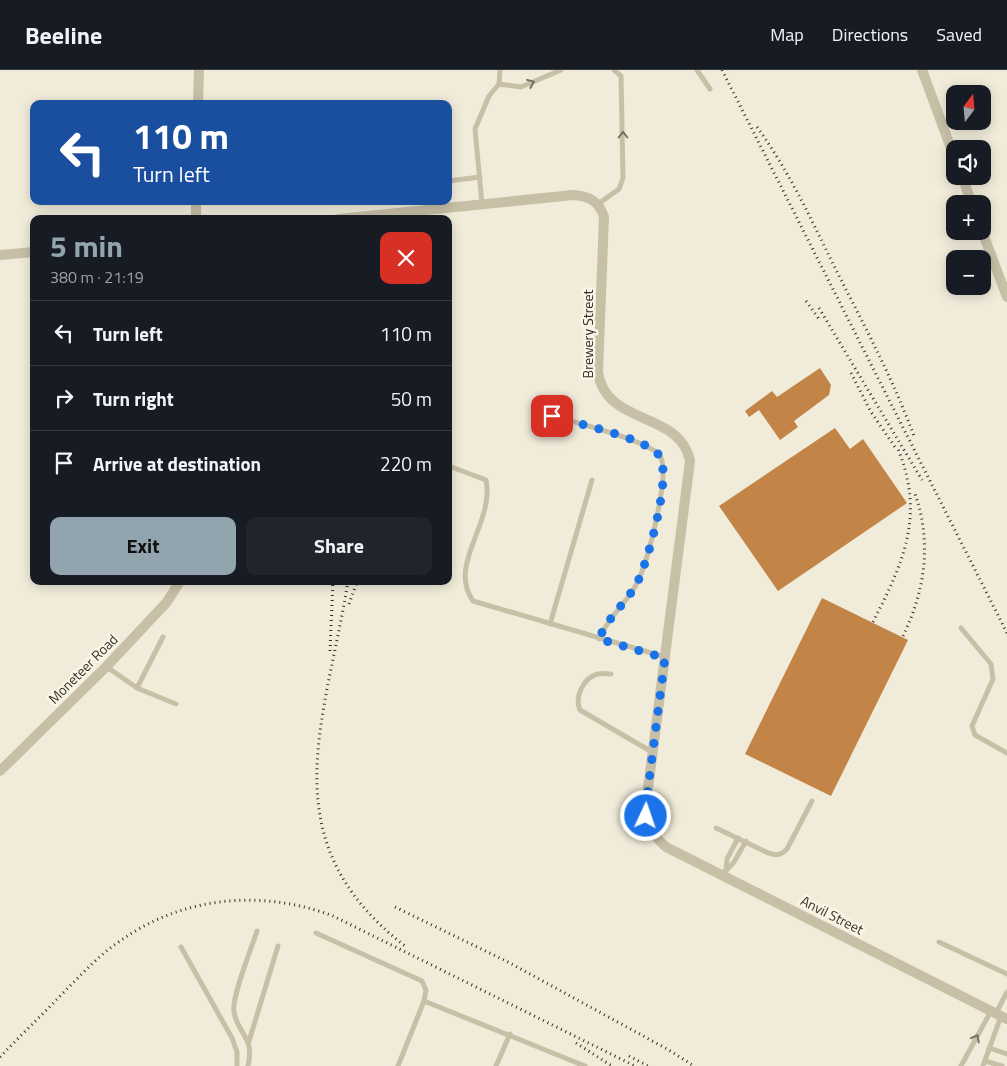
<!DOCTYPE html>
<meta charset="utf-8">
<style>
body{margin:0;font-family:"Titillium Web",sans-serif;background:#20242c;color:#f1f3f6;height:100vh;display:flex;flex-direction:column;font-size:19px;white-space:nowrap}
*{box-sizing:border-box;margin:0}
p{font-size:16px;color:#9ea1a6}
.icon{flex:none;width:28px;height:28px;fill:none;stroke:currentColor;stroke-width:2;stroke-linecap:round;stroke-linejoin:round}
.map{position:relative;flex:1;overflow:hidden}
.side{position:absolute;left:30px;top:145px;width:422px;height:370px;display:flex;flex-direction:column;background:#171b24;border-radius:10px;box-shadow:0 2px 12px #0003}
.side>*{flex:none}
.hud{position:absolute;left:30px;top:30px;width:422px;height:105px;border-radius:10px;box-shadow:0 2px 12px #0003;background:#1a4fa0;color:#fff;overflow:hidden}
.needle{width:32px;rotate:16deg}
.buttons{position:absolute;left:946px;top:15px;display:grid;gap:10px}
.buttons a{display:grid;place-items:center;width:45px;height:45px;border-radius:10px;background:#171b24;box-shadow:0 2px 12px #0003;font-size:25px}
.pin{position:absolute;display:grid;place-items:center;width:42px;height:42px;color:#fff;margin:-21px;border-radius:10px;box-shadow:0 2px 8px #0006}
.me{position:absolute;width:55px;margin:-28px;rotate:3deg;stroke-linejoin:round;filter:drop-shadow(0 0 4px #0008)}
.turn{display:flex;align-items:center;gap:18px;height:105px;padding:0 20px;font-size:22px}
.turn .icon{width:65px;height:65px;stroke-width:2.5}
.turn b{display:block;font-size:35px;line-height:42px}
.round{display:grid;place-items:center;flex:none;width:52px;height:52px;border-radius:10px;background:#20242c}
.head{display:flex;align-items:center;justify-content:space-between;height:85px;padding:0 20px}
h1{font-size:30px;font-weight:700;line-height:38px;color:#92a4ae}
.primary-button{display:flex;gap:10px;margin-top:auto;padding:10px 20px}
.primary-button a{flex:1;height:58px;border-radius:10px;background:#92a4ae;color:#111;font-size:20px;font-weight:700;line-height:58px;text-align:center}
.primary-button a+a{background:#20242c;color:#f1f3f6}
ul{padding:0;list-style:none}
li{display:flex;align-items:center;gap:15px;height:65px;padding:0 20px;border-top:1px solid #363941}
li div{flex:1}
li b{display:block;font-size:19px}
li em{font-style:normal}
header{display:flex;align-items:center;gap:30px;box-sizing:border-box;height:70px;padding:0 25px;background:#171b24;border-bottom:1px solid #363941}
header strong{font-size:24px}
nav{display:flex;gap:28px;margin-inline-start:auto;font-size:18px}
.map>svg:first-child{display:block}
</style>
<header>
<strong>Beeline</strong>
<nav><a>Map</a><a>Directions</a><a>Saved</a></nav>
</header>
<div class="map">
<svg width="1007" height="996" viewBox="0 0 1007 996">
<rect width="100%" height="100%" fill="#f1ecda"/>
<g fill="#c28447">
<polygon points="820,298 831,315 829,325 794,351 798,357 780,370 759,340 749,347 745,341 772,321 777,327"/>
<polygon points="835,358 850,379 863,369 907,433 778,521 719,436"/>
<polygon points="822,528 908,570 831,726 745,684"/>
</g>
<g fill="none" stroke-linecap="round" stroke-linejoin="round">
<g stroke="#c8bfa7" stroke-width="5">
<polyline points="697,0 710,19"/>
<polyline points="499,14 521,17 561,0"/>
<polyline points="449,111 480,107"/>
<polyline points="482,134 475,59 489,26 499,14 500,0"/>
<polyline points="598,134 619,119 623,108 621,6 614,0"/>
<path d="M536,341C558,348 650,370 660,386C671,404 648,488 639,509C630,531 608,546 599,569"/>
<path d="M449,396L486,410C495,453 447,494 473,531L665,587"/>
<polyline points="550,554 592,410"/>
<polyline points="961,558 991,594 993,609 972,656 975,665 1007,683"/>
<polyline points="107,597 137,618 176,634"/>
<path d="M611,604C607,604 602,603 598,604C584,607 574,627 580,640L652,682"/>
<polyline points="137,618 163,567"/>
<path d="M716,758L766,782C775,786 780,786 787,779L812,731"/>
<polyline points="726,799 727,789 738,768"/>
<polyline points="722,805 734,792 746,771"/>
<polyline points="316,863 422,911 426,920 424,931 398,996"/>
<polyline points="939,872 1007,904"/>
<polyline points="181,877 232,968 237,982 237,996"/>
<polyline points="424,931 585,996"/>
<polyline points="996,943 1007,922"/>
<polyline points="249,971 278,876"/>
<polyline points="989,978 1007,984"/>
<polyline points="985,991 1002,996"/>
<path d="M248,996C255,967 238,965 234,942C231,928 252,877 257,861"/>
<polyline points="496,996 510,964"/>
<polyline points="961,996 991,941"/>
<polyline points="983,996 1001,946"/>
</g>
<g stroke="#c8bfa7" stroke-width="10">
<polyline points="922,0 955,89"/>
<polyline points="198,34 199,0"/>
<polyline points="962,106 972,134"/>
<polyline points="196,149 196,131"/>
<path d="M338,149L573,125C589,126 599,131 604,147L598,302C606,357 680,340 690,391L646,734C646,752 652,765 666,777L1007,949"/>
<polyline points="982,161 1007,227"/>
<polyline points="0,185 34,182"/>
<polyline points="0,701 106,597 167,532 180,511"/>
</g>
<g stroke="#352f27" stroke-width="3" stroke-dasharray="1 4" stroke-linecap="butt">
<polyline points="722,0 1007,563"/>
<path d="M757,57C789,101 812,151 836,200C864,255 893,309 914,366"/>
<polyline points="806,231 819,249"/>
<polyline points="819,238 922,410"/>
<polyline points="851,303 871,342 897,380"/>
<path d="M348,511C326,651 268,770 405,876"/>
<polyline points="349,534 357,512"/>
<path d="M873,552C904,491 925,446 898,379"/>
<path d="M903,566C926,519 932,470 914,421"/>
<polyline points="330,581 333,511"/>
<polyline points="395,837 508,892 667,979 694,996"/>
<polyline points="576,973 612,996"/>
<polyline points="629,986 648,996"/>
<path d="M0,987C21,965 43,944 64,922C82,904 99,885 120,871C183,826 262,819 333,846L635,996"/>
</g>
</g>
<defs><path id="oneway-chevron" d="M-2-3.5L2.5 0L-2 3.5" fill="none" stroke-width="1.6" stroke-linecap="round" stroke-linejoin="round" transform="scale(1.25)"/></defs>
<g stroke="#777061">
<use href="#oneway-chevron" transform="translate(531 13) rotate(-22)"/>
<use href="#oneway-chevron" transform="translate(623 65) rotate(-90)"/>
<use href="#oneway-chevron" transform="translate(976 968) rotate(-62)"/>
</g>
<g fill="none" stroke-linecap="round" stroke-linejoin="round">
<path stroke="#1a73e8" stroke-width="9" stroke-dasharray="0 16.2" d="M552,346C577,354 642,367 658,384C674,401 648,489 639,509C629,531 608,546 599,569L665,588L646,734V746"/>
</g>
<g text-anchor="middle" stroke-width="5" stroke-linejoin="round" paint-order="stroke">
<g font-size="14" fill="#352f27" stroke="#f9f5e7">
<text transform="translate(588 264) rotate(-90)" y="5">Brewery Street</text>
<text transform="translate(83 599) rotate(-45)" y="5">Moneteer Road</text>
<text transform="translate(832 845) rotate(27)" y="5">Anvil Street</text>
</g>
</g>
</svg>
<div class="buttons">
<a><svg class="needle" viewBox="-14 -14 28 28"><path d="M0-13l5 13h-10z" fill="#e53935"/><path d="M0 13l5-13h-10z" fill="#9ea1a6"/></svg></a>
<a><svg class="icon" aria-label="sound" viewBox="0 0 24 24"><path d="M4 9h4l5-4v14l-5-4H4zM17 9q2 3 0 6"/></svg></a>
<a>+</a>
<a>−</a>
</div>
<div class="pin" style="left:552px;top:346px;background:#d93025"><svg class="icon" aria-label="arrive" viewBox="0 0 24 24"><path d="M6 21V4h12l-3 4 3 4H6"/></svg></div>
<svg class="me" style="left:646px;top:746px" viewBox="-20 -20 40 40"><circle r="17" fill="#1a73e8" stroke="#fff" stroke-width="3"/><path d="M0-11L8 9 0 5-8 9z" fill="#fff"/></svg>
<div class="hud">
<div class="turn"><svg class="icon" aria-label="left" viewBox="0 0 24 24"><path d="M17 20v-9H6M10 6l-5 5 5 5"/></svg><div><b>110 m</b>Turn left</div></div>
</div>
<section class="side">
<div class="head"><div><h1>5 min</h1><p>380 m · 21:19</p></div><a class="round" style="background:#d93025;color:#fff"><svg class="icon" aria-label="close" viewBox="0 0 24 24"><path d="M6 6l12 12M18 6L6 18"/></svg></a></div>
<ul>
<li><svg class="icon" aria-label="left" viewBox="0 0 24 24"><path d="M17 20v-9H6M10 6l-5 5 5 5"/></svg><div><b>Turn left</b></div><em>110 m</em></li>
<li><svg class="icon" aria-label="right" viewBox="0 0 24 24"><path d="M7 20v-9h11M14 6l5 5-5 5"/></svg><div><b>Turn right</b></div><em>50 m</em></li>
<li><svg class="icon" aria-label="arrive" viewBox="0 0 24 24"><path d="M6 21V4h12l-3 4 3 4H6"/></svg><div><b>Arrive at destination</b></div><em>220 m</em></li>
</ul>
<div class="primary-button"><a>Exit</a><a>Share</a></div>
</section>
</div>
